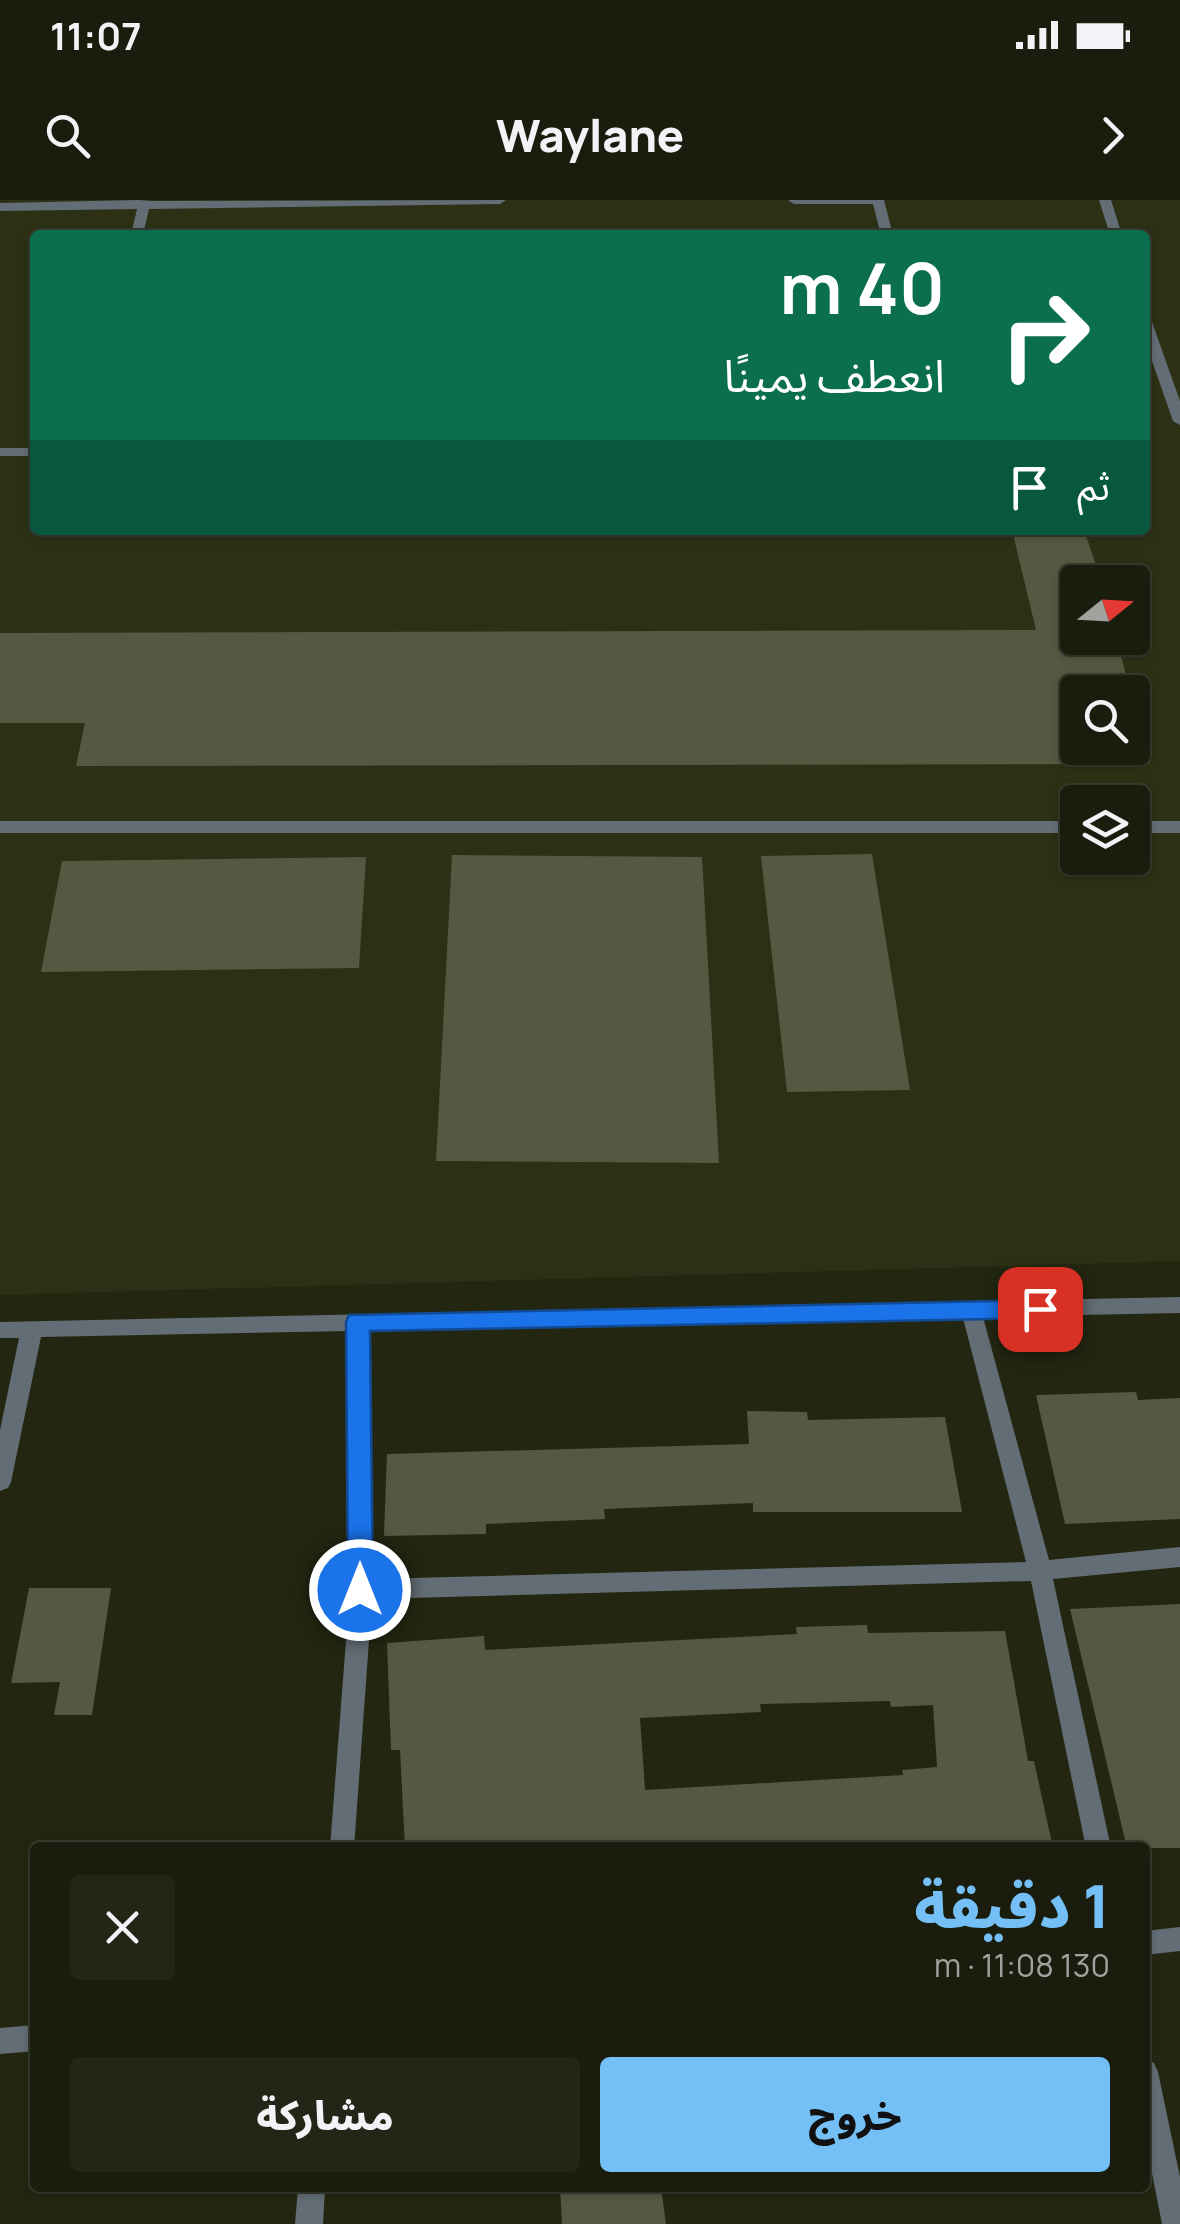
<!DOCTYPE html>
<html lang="ar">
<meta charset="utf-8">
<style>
body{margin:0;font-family:Manrope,"Noto Sans Arabic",sans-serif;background:#232616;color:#f1f3f6;direction:rtl;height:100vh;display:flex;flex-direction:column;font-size:38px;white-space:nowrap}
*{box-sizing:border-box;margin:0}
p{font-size:32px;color:#9fa29d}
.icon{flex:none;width:55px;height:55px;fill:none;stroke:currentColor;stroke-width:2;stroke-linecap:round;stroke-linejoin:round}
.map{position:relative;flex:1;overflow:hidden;direction:ltr}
.sheet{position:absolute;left:30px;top:1642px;width:1120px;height:350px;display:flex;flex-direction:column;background:#1a1d0d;border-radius:10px;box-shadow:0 2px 8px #0004,0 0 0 2px #383b2e;direction:rtl}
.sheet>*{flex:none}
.guide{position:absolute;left:30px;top:30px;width:1120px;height:305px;border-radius:10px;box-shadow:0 2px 8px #0004,0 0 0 2px #383b2e;direction:rtl;background:#0b6e4f;color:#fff;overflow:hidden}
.needle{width:65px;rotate:72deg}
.tools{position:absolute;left:1060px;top:365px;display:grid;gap:20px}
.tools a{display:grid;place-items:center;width:90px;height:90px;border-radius:10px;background:#1a1d0d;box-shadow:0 2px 8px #0004,0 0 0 2px #383b2e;font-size:50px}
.pin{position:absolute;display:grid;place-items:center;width:85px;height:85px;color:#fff;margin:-42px;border-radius:20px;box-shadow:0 5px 15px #0006}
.me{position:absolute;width:110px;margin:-55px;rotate:0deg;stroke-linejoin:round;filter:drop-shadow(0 0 8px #0008)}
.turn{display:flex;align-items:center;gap:35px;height:210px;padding:0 40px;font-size:45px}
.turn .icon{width:130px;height:130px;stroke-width:2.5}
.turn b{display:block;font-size:70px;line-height:85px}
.then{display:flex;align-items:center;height:95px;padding:0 40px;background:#0003;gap:20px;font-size:38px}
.round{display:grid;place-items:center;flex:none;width:105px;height:105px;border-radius:10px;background:#232616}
.summary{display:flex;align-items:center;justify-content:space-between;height:170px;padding:0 40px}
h1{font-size:60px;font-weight:800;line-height:75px;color:#74c0f6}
.cta{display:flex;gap:20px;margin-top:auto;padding:20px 40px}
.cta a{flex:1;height:115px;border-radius:10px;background:#74c0f6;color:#111;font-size:40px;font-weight:800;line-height:115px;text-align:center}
.cta a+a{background:#232616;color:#f1f3f6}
.status{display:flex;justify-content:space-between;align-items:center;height:70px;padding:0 50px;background:#1a1d0d;direction:ltr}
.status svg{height:28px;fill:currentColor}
header{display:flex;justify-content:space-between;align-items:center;height:130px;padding:0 40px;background:#1a1d0d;font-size:45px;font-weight:800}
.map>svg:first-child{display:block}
</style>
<div class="status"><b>11:07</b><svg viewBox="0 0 49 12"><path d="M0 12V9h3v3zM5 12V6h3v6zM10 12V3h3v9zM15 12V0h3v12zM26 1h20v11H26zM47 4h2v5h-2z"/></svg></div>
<header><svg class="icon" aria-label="forward" viewBox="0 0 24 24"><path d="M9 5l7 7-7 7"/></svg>Waylane<svg class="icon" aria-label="search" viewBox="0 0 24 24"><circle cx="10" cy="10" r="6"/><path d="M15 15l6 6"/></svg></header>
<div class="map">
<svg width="1180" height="2024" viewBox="0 0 1180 2024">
<rect width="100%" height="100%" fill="#232711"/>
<path fill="#2c3115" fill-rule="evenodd" d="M0,0H1180V1061L0,1095ZM35,35H1145V330H35ZM1078,382H1132V438H1078ZM1078,492H1132V548H1078ZM1078,602H1132V658H1078Z"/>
<g fill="#545942" fill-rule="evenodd">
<polygon points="1012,330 1084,330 1102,382 1078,382 1078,438 1116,438 1131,492 1078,492 1078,548 1132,548 1132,498 1150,564 76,566 85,523 0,523 0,433 1036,430"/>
<polygon points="872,654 910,890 787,892 761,656"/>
<polygon points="452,655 702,657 719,963 436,961"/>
<polygon points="366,657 359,768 41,772 62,661"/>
<polygon points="1136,1192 1138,1200 1180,1198 1180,1319 1065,1324 1036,1195"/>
<polygon points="747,1211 807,1212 808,1220 945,1217 962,1312 753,1312 753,1303 604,1309 605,1319 486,1324 486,1334 384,1336 387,1254 749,1244"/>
<polygon points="29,1388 111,1388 92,1515 54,1515 60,1482 11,1483"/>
<polygon points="1180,1404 1180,1648 1127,1648 1070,1409"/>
<path d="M867,1425L868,1433L1005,1431L1028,1561H1034L1053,1648H405L400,1550H391L387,1443L484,1436L485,1450L797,1434L796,1427ZM890,1501L891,1507L933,1505L937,1567L902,1570L903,1575L645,1590L640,1518L761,1512L760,1504Z"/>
<polygon points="560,1988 661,1988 666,2024 562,2024"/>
</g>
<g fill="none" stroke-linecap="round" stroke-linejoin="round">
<g fill="#636d75" fill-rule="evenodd">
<polygon points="139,0 151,1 506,0 500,4 149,9 143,35 131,35 137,9 0,11 0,3"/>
<polygon points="788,0 884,0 893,35 881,35 873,4 794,4"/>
<rect x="0" y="248" width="35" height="8"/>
<rect x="0" y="621" width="1078" height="12"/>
<rect x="1132" y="621" width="48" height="12"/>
</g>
<g fill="#636d75" fill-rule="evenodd">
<polygon points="1099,0 1111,0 1122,35 1110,35"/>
<polygon points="1145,118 1152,122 1180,201 1180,225 1173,221 1145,141"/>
<path d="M1180,1097V1113L983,1117L1049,1360L1180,1347V1367L1053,1379L1111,1648H1086L1031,1381L372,1399L354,1648H330L350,1389L348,1131L41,1137L11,1282L8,1288L0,1291V1230L19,1138H0V1122ZM963,1118L1026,1362L372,1379L369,1130Z"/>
<polygon points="1180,1727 1180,1751 1145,1755 1145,1731"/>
<polygon points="35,1825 35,1851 0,1854 0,1828"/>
<polygon points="1145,1859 1154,1863 1158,1872 1180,1977 1180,2024 1162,2024 1145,1938"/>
<polygon points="298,1988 325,1988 323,2024 295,2024"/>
</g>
</g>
<polygon fill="#1a73e8" stroke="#114b97" stroke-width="2.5" points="1040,1100 1049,1102 1052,1109 1049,1115 1040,1118 370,1131 373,1390 370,1397 360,1401 351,1397 348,1390 346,1122 349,1115"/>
</svg>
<div class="tools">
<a><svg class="needle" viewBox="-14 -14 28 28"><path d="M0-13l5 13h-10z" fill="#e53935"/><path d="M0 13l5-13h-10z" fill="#9fa29d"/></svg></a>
<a><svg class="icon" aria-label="search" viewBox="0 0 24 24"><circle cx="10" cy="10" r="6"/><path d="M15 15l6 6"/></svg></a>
<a><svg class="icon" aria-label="layers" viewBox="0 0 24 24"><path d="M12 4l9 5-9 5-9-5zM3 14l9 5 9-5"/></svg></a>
</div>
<div class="pin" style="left:1040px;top:1109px;background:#d93025"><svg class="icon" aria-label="arrive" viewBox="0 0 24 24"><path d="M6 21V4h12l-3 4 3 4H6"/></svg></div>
<svg class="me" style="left:360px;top:1390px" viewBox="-20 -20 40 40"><circle r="17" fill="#1a73e8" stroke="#fff" stroke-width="3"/><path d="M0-11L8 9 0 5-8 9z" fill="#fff"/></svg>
<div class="guide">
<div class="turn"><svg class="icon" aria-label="right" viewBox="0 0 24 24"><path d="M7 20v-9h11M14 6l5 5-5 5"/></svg><div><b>40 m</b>انعطف يمينًا</div></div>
<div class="then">ثم<svg class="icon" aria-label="arrive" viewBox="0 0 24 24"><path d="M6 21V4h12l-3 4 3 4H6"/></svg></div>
</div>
<section class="sheet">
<div class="summary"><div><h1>1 دقيقة</h1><p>130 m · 11:08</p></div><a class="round"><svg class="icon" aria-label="close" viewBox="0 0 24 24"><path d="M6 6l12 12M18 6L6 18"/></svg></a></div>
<div class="cta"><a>خروج</a><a>مشاركة</a></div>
</section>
</div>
